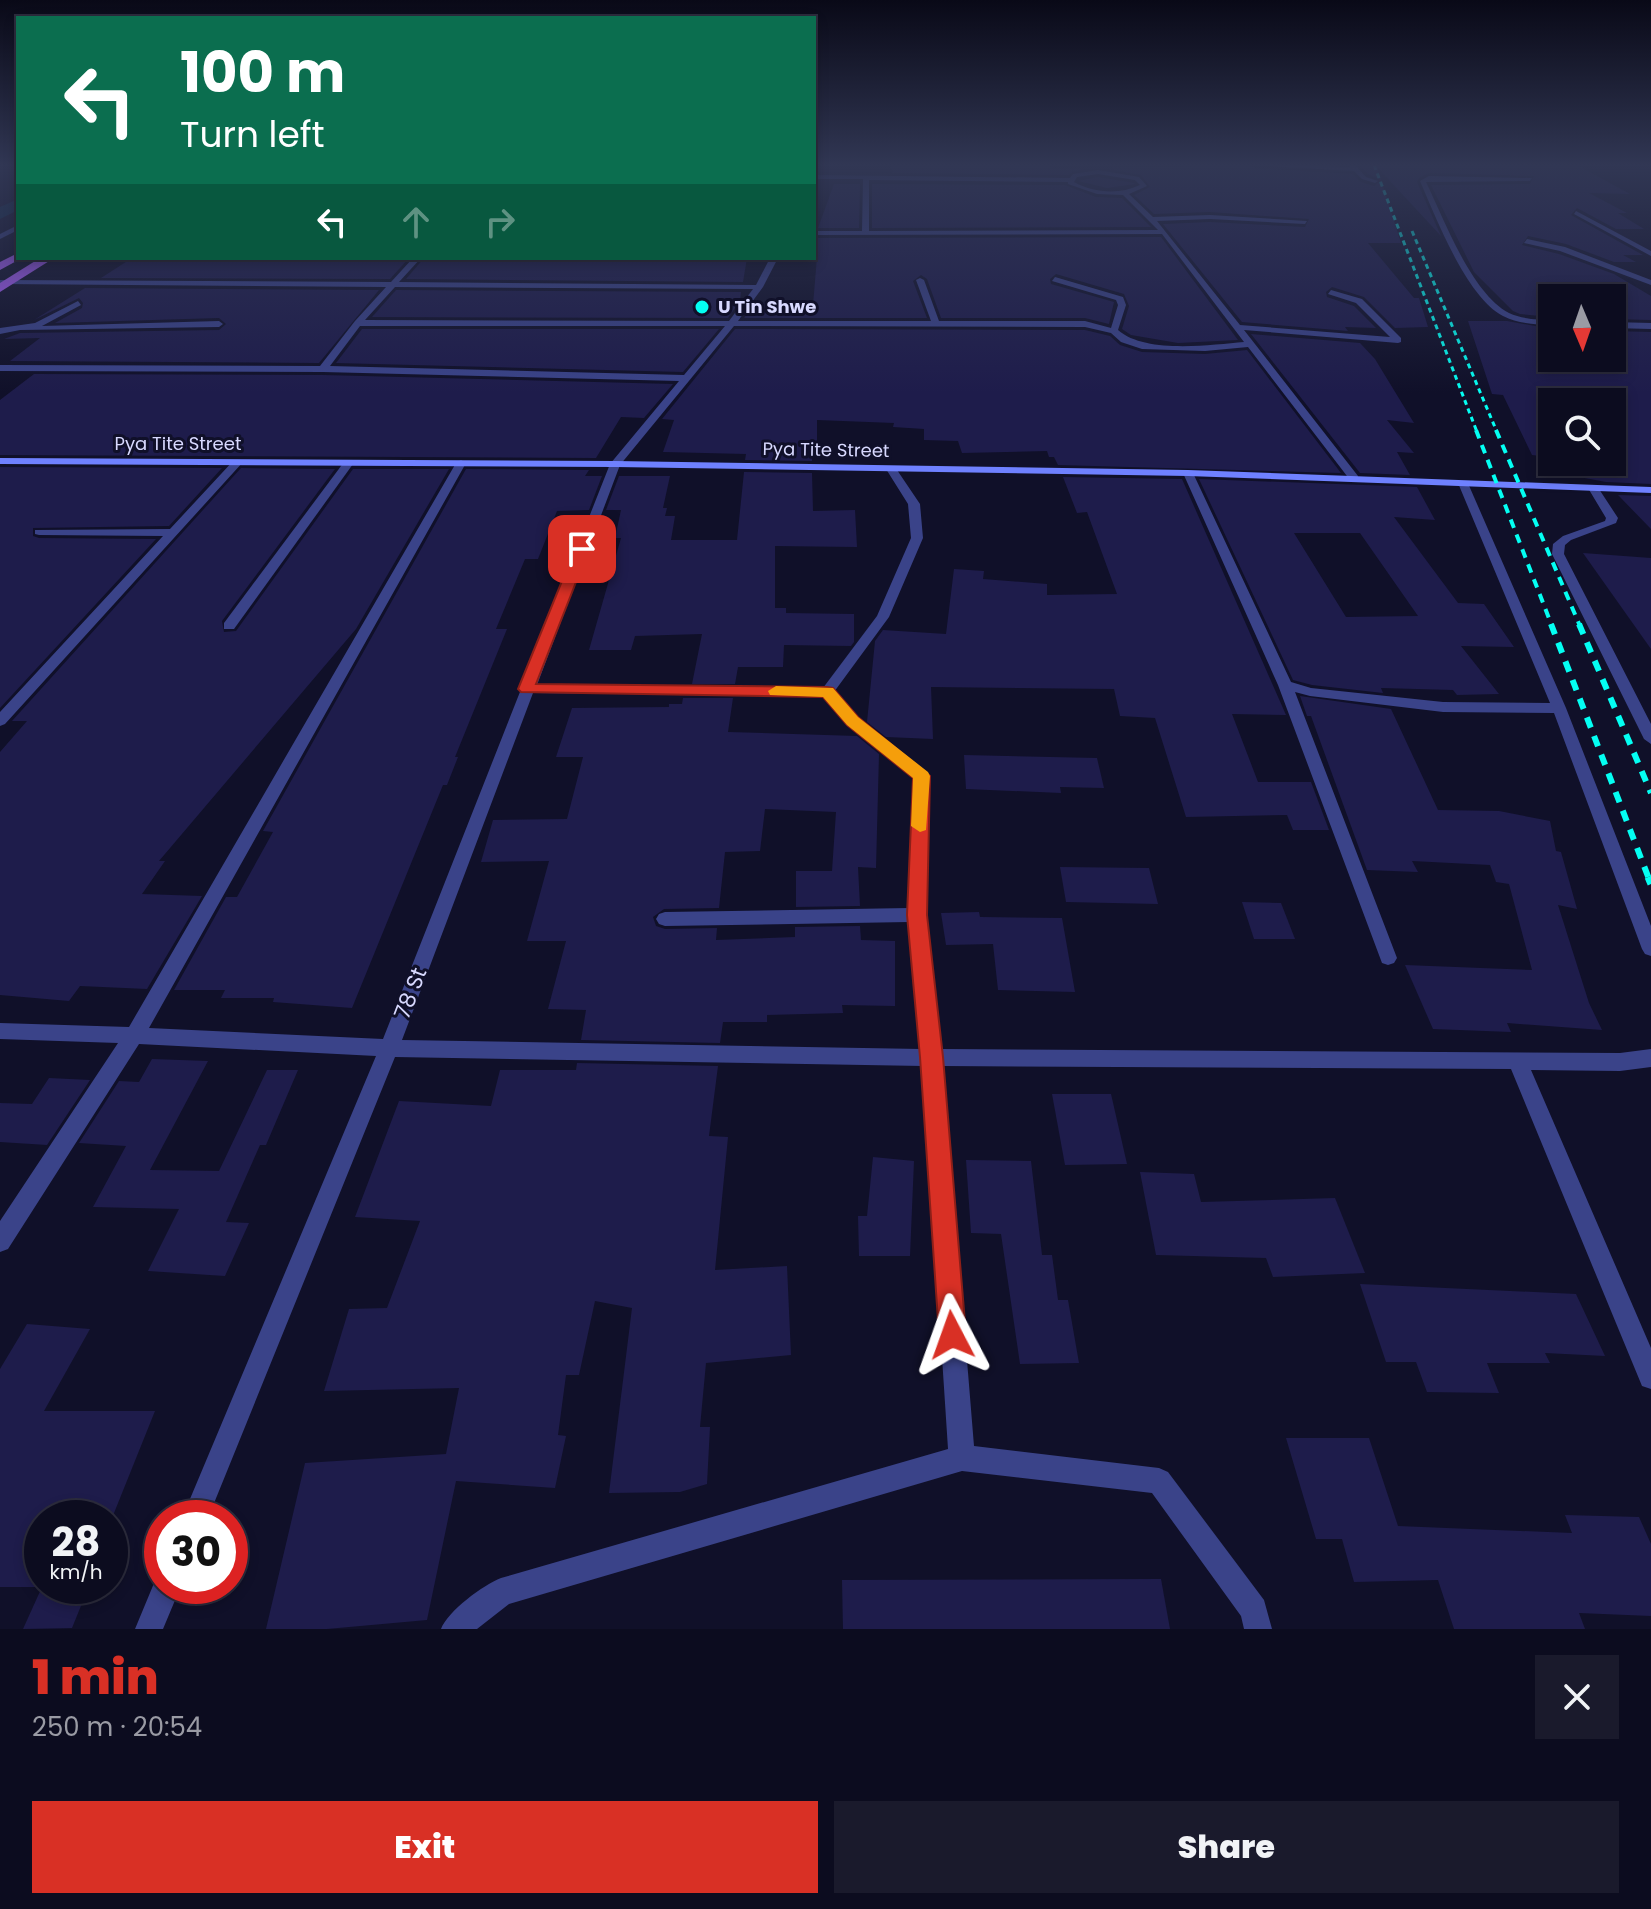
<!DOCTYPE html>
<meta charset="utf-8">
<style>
body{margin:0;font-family:Poppins,sans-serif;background:#1a1a2c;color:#f1f3f6;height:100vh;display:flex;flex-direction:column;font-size:30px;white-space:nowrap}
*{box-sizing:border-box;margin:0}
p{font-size:26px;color:#9a9ba4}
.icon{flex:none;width:44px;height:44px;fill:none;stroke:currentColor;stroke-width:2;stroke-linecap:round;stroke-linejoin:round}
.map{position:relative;height:1629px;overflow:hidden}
.details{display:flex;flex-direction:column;background:#0c0c1f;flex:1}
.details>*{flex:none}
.banner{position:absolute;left:16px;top:16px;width:800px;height:244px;border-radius:0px;box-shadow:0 4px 12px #0003,0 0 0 2px #2c2c3d;background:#0b6e4f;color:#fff;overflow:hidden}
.needle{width:52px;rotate:178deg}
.fabs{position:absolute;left:1538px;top:284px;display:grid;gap:16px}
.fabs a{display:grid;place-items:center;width:88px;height:88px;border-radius:0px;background:#0c0c1f;box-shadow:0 4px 12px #0003,0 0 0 2px #2c2c3d;font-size:40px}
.speed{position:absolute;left:24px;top:1500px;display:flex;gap:16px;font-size:40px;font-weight:700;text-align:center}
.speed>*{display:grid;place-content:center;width:104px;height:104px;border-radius:50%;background:#0c0c1f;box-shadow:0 4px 12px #0003,0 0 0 2px #2c2c3d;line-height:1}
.speed small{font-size:20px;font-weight:400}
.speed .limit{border:12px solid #d22;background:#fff;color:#111}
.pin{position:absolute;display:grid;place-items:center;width:68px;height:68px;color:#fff;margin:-34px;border-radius:16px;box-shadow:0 4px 12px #0006}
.me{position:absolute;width:88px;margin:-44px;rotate:356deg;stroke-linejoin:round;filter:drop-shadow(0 0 6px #0008)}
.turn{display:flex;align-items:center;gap:28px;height:168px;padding:0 32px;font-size:36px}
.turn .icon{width:104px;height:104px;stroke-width:2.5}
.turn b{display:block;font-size:56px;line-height:68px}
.lanes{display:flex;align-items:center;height:76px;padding:0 32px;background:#0003;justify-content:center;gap:40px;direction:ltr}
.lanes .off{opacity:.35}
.round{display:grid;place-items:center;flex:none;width:84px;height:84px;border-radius:0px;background:#1a1a2c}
.summary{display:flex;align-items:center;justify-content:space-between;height:136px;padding:0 32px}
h1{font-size:48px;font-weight:800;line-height:60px;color:#d93025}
.primary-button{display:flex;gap:16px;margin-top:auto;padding:16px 32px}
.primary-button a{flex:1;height:92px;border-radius:0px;background:#d93025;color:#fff;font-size:32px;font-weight:800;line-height:92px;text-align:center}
.primary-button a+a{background:#1a1a2c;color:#f1f3f6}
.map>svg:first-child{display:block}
</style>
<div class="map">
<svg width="1651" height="1629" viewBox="0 0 1651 1629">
<rect width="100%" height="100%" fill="#101029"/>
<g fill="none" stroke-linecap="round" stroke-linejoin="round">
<polygon fill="#0c2d4c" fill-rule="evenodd" points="18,199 18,210 0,219 0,207"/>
</g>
<g fill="#1e1c4b" fill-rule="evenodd">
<polygon points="890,165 1049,165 1053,169 1090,168 1073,171 1069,175 893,173"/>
<polygon points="1251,165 1254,168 1353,174 1361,182 1374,186 1381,180 1368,174 1359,165 1577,165 1630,194 1589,193 1627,213 1618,213 1644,229 1616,229 1577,208 1571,215 1643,255 1623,255 1636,262 1614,262 1566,244 1528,236 1522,245 1559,254 1614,274 1651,296 1651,320 1612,319 1612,298 1552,298 1552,317 1520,314 1513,311 1474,272 1431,185 1530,184 1534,176 1429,173 1419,178 1417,182 1441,236 1377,167 1401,243 1368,243 1414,298 1419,298 1428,327 1395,328 1364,297 1332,287 1326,292 1327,297 1354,306 1376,328 1345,327 1348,331 1242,322 1163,224 1210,222 1305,227 1309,219 1210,212 1154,214 1134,195 1150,187 1141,175 1104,168"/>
<polygon points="1098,177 1134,183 1135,184 1107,188 1078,181"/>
<polygon points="834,184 860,184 859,228 818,228"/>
<polygon points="872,184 1065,185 1096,197 1122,198 1151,227 872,228"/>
<polygon points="1161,237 1238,340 1178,343 1131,335 1122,329 1129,306 1124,294 1056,274 1050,279 1051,284 1114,302 1109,324 1085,318 941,318 927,279 921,275 913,281 927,318 744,318 755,303 813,305 818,245 814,245 814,238"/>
<polygon points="132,258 409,258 390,279 101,278"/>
<polygon points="424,258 747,258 743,282 406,279"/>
<polygon points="85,288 379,290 319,363 10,361 40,338 4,339 20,333 219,330 226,324 219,318 55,323 82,308 83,303 79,298 34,320"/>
<polygon points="396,290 741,292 740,301 728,318 372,317"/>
<path d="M1468,321H1507L1552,329V358H1612V331L1651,332V484L1606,482L1558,473L1549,457L1532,455L1503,395L1492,394ZM1552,402H1612V462H1552Z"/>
<polygon points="362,329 719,329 683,372 336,363"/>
<polygon points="735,329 1085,330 1110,336 1120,345 1142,352 1205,354 1247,350 1341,473 1058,465 1054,457 1049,457 1047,451 962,453 958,441 924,440 924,429 893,427 894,423 817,420 817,453 812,453 812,461 745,460 746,454 663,452 674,420 662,419"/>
<polygon points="1251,334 1360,343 1375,359 1414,423 1387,420 1414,453 1397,452 1410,475 1360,473"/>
<polygon points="34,374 323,375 673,384 644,418 621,417 596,458 0,455 0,400"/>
<polygon points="0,467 222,468 169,526 33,528 33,536 39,538 156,539 0,708"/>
<polygon points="241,468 335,469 222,621 224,632 236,631 353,469 449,469 356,629 159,861 165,861 142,894 202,896 147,989 80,986 69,1001 0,995 0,752 27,721 12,721"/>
<polygon points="466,469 589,470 585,476 602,476 589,510 557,511 538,559 525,559 496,629 507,629 455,757 458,757 447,785 443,785 352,1008 273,1002 274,998 221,998 225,990 174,990 226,897 237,897 273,832 263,831"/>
<polygon points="744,472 812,473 813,511 855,510 857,547 775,546 775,608 786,608 786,613 854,614 854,642 851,646 784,645 783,667 738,667 735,684 692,684 702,634 635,636 631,650 589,650 621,538 615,538 621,510 606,510 619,476 670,476 663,508 667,508 665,516 675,516 671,540 737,540"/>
<polygon points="1063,477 1182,479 1286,715 1232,714 1258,782 1311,782 1329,830 1293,830 1287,815 1186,817 1155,718 1120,716 1114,689 931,687 933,739 886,737 867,722 875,641 883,630 946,634 954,569 984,571 983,579 1047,584 1047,595 1117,594 1087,512 1077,513"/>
<path d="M1199,479L1417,487L1435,520L1394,517L1458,603L1484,604L1514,647L1461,646L1499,694L1457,695L1453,690L1381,688L1383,693L1312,685L1293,680ZM1294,533H1360L1418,616L1346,617Z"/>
<polygon points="1618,495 1651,496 1651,529"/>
<polygon points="1583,553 1651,558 1651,649"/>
<polygon points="1300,696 1391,709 1438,810 1499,811 1550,821 1556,851 1561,852 1577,909 1558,905 1589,1003 1602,1030 1507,1023 1511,1032 1433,1029 1405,965 1532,970 1509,884 1496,882 1490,865 1412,861 1418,872 1367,870 1311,716 1307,716"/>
<polygon points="683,698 733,698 728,732 857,736 879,754 876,868 858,867 860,906 796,907 796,871 832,871 836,812 765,809 760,851 725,852 719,908 664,909 653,917 656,926 665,929 717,928 716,940 795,937 795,927 860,926 861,940 895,941 895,1006 842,1005 843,1013 767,1015 767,1022 723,1022 720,1043 581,1040 586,1010 548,1009 566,941 527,941 549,861 481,862 493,820 567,819 583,757 556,757 572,708 669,707 669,704 682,704"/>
<polygon points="964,755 1097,758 1104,788 1060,787 1061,793 966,789"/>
<polygon points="1060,867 1149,868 1158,904 1066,902"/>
<polygon points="1242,902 1281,903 1295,939 1254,939"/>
<polygon points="979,912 980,917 1062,918 1075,992 998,990 993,944 946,945 941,913"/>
<polygon points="152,1059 208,1061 150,1170 219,1171 267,1070 298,1070 266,1145 260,1145 226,1222 249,1223 225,1276 148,1271 179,1209 93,1207 126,1146 79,1143 119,1081 139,1082"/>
<polygon points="577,1063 718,1066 709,1136 728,1137 715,1270 787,1266 791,1355 706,1363 700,1427 710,1427 707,1484 680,1492 609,1493 632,1308 595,1301 579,1375 566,1375 558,1435 566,1436 555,1488 456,1481 427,1620 327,1629 266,1629 305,1463 446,1454 459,1388 324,1391 349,1309 387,1308 420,1221 355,1217 399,1101 491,1106 500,1070 576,1070"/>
<polygon points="49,1078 90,1080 47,1145 0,1142 0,1103 32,1104"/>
<polygon points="1052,1094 1111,1094 1127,1164 1065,1165"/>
<polygon points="873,1157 914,1161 910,1256 859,1256 858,1216 867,1216"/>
<polygon points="966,1160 1031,1161 1042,1255 1052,1255 1058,1300 1068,1300 1079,1363 1020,1364 1001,1234 971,1233"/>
<polygon points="1140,1172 1194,1174 1201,1202 1335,1198 1365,1273 1273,1277 1266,1258 1156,1255"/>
<polygon points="1360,1284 1576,1294 1605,1356 1545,1353 1550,1363 1487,1363 1499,1393 1427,1392 1416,1362 1386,1362"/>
<polygon points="27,1324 90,1329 44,1411 155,1411 112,1518 42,1518 42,1586 89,1586 72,1628 23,1629 42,1587 0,1587 0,1369"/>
<polygon points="1286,1438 1369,1438 1398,1526 1572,1533 1565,1515 1639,1517 1651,1544 1651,1616 1579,1613 1585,1629 1454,1629 1438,1580 1354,1582 1342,1539 1316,1539"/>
<polygon points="1161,1579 1170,1629 843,1629 842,1580"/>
</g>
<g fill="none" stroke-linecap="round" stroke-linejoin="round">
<polygon fill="#3a4389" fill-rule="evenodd" points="78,301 81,305 42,326 219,321 223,324 219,327 20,330 0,334 0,328 35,323"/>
<g fill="#3a4389" fill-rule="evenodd">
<polygon points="1254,165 1351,167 1349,165 1355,165 1366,177 1378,181 1375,183 1362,179 1354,171"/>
<path d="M1098,170L1139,177L1147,186L1129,194L1153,217L1210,215L1307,221L1305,224L1210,219L1157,221L1240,325L1390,337L1356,303L1328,294L1331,290L1362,299L1401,338V342L1398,343L1244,330L1358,476V480H1350L1248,347L1205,351L1142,349L1121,342L1111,333L1085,327L734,326L620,465L537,685L823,688L877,616L911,538L908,504L886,469L895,467L920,504L923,538L889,617L834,692L857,718L930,776L926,915L941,1049L1620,1053L1651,1049V1067L1620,1071L1531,1070L1651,1348V1389L1642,1386L1511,1069L943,1066L974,1446L1159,1468L1168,1472L1264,1600L1272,1629H1244L1241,1616L1152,1493L962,1471L509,1604L477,1629H441C448,1611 483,1585 501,1578L948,1449L923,1066L395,1057L208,1518H182L376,1056L139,1044L8,1249L0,1252V1221L118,1043L0,1039V1023L129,1027L456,463L461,460L466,463L149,1028L383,1039L610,464L679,381L323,372L0,371V365L320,366L355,321L386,287L0,284V280L391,282L413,258H421L399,282L756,285L770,258H778L763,287L738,321H931L916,280L920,278L924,280L939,321H1085L1111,328L1118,305L1116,300L1052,281L1055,277L1123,297L1126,305L1118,330C1145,354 1210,345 1244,342L1162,234L814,235V231H862L863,179H814V175L1070,178L1073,174ZM1098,174L1135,180L1140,185C1119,195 1094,193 1074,182L1077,177ZM869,180L1068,182V184L1097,194L1123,195L1158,230L869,231ZM395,287L753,289L729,321L365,320ZM360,326H725L684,375L330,366ZM533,693L823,696L847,724L914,778L909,908L665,912L659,914L656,919L659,924L665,926L909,922L921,1049L402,1040Z"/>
<path d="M1429,176L1532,178L1530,181L1426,182C1444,219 1471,293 1509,313C1522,319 1538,320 1552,320V326C1536,324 1518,324 1503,316C1467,298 1436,218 1420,181Z"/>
<polygon points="1576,211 1651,251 1651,256 1574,214"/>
<polygon points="18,225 18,230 0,239 0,234"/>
<polygon points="1527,239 1565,247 1651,280 1651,285 1560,251 1524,243"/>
<polygon points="1612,322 1651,323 1651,329 1612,328"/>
<polygon points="234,460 243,462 5,724 0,726 0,712 163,536 39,535 35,534 35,530 170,529"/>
<polygon points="344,462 353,464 234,629 224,629 224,623"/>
<polygon points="1184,471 1193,473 1291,682 1311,688 1443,702 1550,703 1458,483 1467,481 1566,708 1651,926 1651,956 1645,954 1642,949 1554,713 1443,712 1310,696 1295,692 1397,958 1394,963 1388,965 1382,963 1278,685 1183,473"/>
<polygon points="1593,485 1597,486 1618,518 1616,523 1571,540 1565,545 1564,554 1651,724 1651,744 1644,739 1552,554 1553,544 1563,536 1605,521 1606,518 1588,488"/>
<polygon points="162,1574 162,1586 181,1586 163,1629 135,1629 157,1576"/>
</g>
<polygon fill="#6f81ff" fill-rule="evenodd" points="0,458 615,461 1188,470 1651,487 1651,493 1188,476 615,467 0,464"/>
<g fill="#ac5fff" fill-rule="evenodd">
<polygon points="18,253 18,258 22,258 0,270 0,262"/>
<polygon points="40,258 54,258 0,292 0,283"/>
</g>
<g stroke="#04fff3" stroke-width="3" stroke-dasharray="5 4" stroke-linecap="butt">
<polyline points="1374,165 1477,432"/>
<polyline points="1412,231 1497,432"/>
</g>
<g stroke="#04fff3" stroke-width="4" stroke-dasharray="9 7" stroke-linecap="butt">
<polyline points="1476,430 1552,626"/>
<polyline points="1496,430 1580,626"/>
</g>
<g stroke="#04fff3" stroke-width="6" stroke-dasharray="11 9" stroke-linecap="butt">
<polyline points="1551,624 1649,879"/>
<polyline points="1579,624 1651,793"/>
</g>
<polyline stroke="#04fff3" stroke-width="7" stroke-dasharray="14 12" stroke-linecap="butt" points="1648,877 1651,884"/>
</g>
<linearGradient id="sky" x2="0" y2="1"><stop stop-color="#090917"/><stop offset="0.42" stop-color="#313754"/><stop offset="1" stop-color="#313754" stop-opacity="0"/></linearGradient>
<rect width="1651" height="393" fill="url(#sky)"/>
<polygon fill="#d93025" stroke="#8d1f18" stroke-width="2" points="582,545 589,549 536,684 827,687 833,688 858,717 930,776 927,915 943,1057 966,1335 962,1344 952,1348 943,1344 939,1335 920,1057 907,915 913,778 847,725 823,697 521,692 518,689 575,549"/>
<polygon fill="#f59e0b" points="776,686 833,688 858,717 928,772 930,776 926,830 920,832 911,826 913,778 847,725 823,697 770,695 768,691"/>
<circle fill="#04fff3" stroke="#101029" stroke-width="3" cx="702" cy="307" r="8"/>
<g text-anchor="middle" stroke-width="6" stroke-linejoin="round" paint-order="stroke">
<g font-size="18" font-weight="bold" fill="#d8d9ff" stroke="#101029" text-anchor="start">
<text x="718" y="313">U Tin Shwe</text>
</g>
<g font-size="18" fill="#d8d9ff" stroke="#101029">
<text x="178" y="450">Pya Tite Street</text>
<text transform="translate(826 450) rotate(1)" y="6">Pya Tite Street</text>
</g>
<g font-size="22" fill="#d8d9ff" stroke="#101029">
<text transform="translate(410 993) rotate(-69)" y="8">78 St</text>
</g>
</g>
</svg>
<div class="fabs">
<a><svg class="needle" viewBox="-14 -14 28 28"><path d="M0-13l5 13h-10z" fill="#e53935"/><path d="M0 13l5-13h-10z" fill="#9a9ba4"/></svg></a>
<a><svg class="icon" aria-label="search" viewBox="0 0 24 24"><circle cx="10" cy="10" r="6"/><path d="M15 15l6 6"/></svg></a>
</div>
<div class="speed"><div>28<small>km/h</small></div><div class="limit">30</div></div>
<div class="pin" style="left:582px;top:549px;background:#d93025"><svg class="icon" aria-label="arrive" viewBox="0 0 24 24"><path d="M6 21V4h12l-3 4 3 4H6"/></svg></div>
<svg class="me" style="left:952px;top:1335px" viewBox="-20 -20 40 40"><path d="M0-17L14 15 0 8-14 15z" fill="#d93025" stroke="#fff" stroke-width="4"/></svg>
<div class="banner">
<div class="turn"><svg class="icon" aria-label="left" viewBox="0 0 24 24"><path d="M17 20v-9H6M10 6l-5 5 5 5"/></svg><div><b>100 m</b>Turn left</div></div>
<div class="lanes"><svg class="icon" aria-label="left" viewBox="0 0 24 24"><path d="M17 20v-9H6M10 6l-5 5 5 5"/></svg><svg class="icon off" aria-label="ahead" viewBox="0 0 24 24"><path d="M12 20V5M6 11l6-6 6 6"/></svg><svg class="icon off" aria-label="right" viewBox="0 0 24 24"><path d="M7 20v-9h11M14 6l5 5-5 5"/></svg></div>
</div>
</div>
<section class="details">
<div class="summary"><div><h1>1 min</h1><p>250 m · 20:54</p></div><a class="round"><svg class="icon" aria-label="close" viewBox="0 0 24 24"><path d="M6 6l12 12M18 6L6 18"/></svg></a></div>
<div class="primary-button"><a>Exit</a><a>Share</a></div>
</section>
